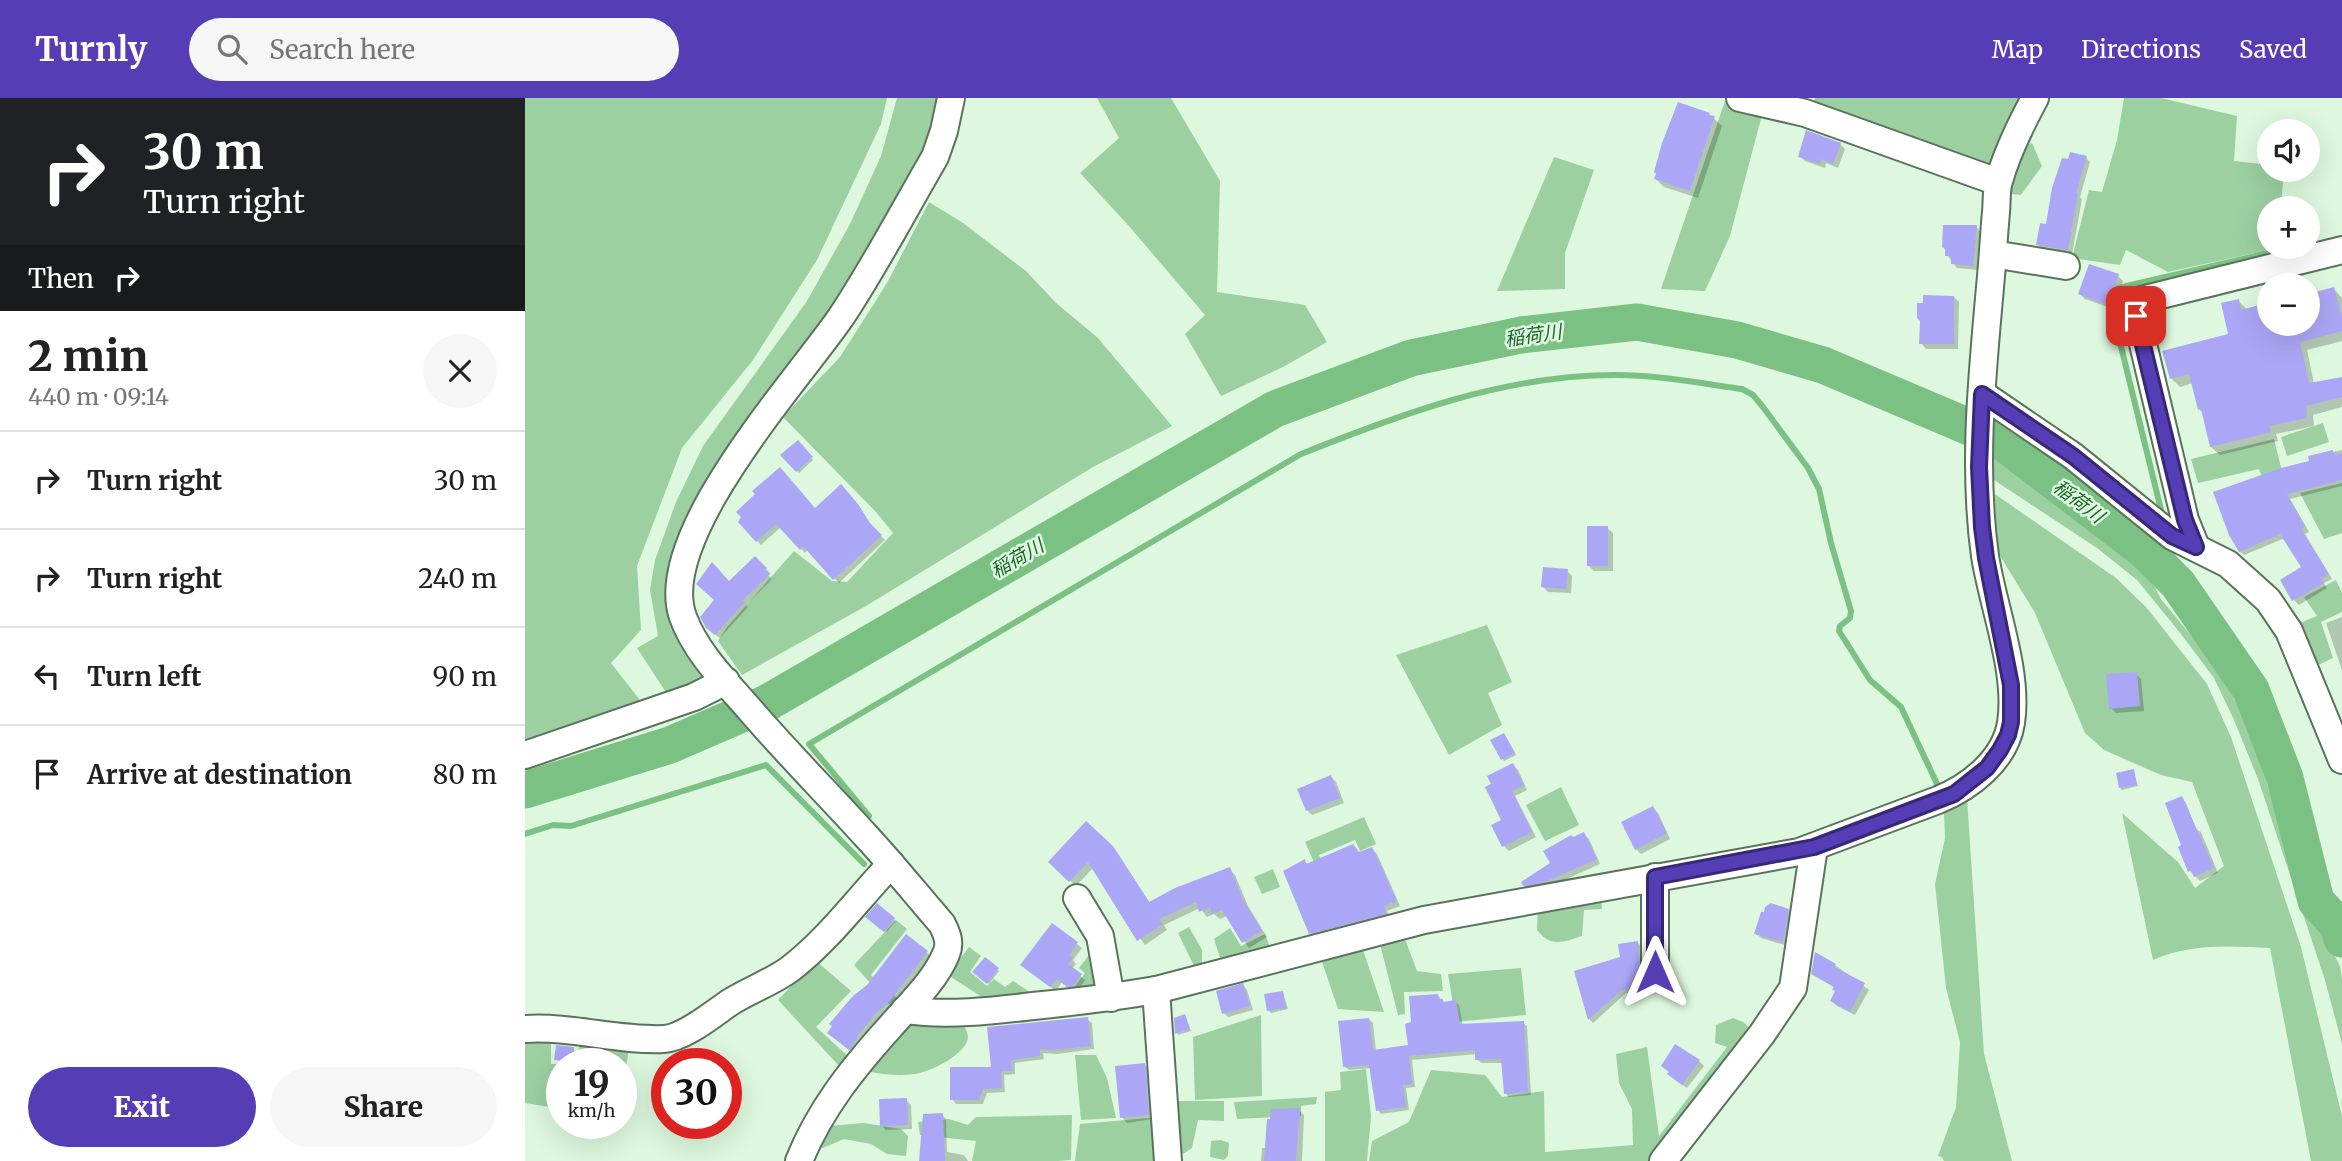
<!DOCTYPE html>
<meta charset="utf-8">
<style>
body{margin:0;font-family:Merriweather,"Noto Sans JP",serif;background:#f6f6f6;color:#222;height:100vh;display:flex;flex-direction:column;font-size:26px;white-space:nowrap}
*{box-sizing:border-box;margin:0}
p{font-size:23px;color:#767676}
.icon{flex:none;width:38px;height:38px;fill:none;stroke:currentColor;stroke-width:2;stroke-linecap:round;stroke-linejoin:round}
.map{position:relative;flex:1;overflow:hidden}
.drawer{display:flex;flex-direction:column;background:#fff;width:525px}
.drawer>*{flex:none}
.top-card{background:#202124;color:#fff;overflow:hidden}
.buttons{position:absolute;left:1732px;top:21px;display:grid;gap:14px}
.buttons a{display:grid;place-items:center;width:63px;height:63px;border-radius:50%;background:#fff;box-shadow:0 7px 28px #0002;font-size:35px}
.speed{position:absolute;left:21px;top:950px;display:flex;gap:14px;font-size:35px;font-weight:700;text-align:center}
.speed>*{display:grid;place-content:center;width:91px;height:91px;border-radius:50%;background:#fff;box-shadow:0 7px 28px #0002;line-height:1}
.speed small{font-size:18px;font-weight:400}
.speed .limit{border:10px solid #d22;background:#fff;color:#111}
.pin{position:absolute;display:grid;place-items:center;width:60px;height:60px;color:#fff;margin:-30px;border-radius:14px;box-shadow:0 4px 10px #0006}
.me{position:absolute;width:77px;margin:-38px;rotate:0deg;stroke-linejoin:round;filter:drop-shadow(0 0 5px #0008)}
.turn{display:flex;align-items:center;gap:24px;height:147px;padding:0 28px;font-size:32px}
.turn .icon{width:91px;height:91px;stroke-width:2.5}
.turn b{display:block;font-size:49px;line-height:60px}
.then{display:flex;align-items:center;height:66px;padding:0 28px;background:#0003;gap:14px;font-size:26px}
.round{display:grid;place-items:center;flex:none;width:74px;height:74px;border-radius:37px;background:#f6f6f6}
.headline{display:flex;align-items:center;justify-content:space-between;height:119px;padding:0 28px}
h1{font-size:42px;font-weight:800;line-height:52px}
.cta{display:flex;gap:14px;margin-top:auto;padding:14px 28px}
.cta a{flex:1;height:80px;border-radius:42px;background:#543db5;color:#fff;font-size:28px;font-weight:800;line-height:80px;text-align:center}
.cta a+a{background:#f6f6f6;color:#222}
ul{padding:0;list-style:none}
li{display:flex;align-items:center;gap:21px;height:98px;padding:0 28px;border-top:2px solid #e0e0e0}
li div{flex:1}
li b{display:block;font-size:26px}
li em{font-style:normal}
header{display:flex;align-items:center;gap:42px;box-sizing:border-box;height:98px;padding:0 35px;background:#543db5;color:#fff}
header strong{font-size:33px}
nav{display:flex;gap:38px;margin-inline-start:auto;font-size:24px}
.search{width:490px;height:63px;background:#f6f6f6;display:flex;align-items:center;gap:18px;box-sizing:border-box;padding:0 24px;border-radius:38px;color:#767676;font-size:26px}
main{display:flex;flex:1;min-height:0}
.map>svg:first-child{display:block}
</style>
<header>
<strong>Turnly</strong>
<div class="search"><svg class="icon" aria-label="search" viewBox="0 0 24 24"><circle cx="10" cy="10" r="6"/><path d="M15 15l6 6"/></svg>Search here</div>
<nav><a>Map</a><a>Directions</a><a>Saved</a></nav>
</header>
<main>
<section class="drawer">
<div class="top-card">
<div class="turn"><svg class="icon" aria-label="right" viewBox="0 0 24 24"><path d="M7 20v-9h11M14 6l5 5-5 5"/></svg><div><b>30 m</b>Turn right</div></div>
<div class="then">Then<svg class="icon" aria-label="right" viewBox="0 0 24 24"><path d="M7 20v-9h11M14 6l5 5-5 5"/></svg></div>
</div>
<div class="headline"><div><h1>2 min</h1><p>440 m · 09:14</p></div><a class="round"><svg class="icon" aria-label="close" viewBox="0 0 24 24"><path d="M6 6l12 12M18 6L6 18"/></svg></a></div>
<ul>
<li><svg class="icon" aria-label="right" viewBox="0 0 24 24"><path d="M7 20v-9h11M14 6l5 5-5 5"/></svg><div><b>Turn right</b></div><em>30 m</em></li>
<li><svg class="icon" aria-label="right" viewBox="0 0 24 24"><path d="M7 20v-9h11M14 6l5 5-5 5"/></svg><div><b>Turn right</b></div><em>240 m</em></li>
<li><svg class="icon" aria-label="left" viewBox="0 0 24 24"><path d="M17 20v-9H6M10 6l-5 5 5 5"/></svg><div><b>Turn left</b></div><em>90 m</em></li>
<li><svg class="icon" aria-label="arrive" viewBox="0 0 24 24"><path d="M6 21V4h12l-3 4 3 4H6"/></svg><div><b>Arrive at destination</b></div><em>80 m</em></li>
</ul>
<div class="cta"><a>Exit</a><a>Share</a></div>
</section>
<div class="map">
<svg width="1817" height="1063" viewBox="0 0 1817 1063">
<rect width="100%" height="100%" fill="#ddf8de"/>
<g fill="#9cd0a1">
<polygon points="0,0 362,0 356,26 292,162 228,262 157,350 112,468 116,532 86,565 118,606 0,648"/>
<polygon points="372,0 416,0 403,50 344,152 151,452 183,577 144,599 112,550 133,538 125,492 130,462 151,404 178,348 282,203 325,126 356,58"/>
<polygon points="572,0 646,0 695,83 692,194 780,207 802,244 758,269 696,298 660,236 680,217 603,127 555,75 594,40"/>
<polygon points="1290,0 1497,0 1469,67 1289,3"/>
<polygon points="1599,0 1636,0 1712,18 1709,63 1745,67 1745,72 1759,72 1756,110 1745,110 1745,149 1749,149 1748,151 1643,174 1601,152 1595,167 1547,160 1564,92 1577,94 1592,42"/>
<polygon points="1200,3 1238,13 1205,138 1180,193 1136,191"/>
<polygon points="1507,45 1517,68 1496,97 1486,96 1487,79 1498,48"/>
<polygon points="1029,59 1069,72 1040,155 1040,191 972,193"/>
<polygon points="404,104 438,125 501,173 531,205 573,240 647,328 568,369 341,508 217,577 193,543 202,529 269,453 307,483 322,484 368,435 351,414 258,319 315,259 362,185"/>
<polygon points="1798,325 1804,344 1762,358 1756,339"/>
<polygon points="1749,341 1760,385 1741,392 1734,371 1673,385 1666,361"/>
<polygon points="1468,345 1473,346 1617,464 1636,501 1691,568 1713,607 1739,676 1780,800 1815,868 1817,881 1817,946 1800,882 1733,681 1709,622 1689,580 1656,536 1612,482 1572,450 1466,380"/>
<polygon points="1817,385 1817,435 1799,441 1775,395"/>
<path d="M1464,392L1591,480L1621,509L1682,586L1706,639L1776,849L1817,1018V1063H1786L1745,850C1703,848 1667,845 1628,862L1597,715L1653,764L1670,790L1699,768L1667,684L1636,677L1579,652L1560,635L1510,515L1474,456Z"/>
<polygon points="1811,482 1817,495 1817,514 1796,524 1808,560 1793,567 1775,525 1792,518 1779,499"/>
<polygon points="962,527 987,584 963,595 977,627 924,657 871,557"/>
<polygon points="1036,689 1054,727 1020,743 1001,707"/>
<polygon points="1442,700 1459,956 1487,1063 1419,1063 1417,1059 1413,1058 1431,1009 1435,944 1421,890 1410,786 1420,740 1419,714"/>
<polygon points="839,719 851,746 835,753 830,742 794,757 805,784 799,787 780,744"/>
<polygon points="748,771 755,789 737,796 729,779"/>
<path d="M1076,797L1077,811L1059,812L1057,838C1038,844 1026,850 1012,832L1013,807Z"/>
<polygon points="371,822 382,831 346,877 372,900 366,908 329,867"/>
<polygon points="664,829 677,852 677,868 670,870 653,835"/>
<polygon points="705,830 716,848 740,836 746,852 696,863 689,841"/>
<polygon points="880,841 892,873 916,876 918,893 879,894 880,916 873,917 855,846"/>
<polygon points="836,846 859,914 813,911 795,858"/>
<polygon points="444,849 456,858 445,874 462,888 469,881 480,889 488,883 508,896 463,903 423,877"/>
<polygon points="568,852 575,890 548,891 560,875 554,870"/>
<polygon points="290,862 326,893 291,929 324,959 315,969 253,902"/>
<polygon points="996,870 1001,917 931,924 923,876"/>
<polygon points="736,917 737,998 670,1002 668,939"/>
<polygon points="1208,920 1220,925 1226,934 1128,1063 844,1063 847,1043 884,1024 906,972 960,977 977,999 1019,993 1020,1054 1108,1047 1107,1011 1094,985 1091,956 1122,949 1134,1038 1202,949 1190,945 1191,927"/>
<path d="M438,924C439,928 443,935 443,939C442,956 405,974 390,976C375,978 361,977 346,974L344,966L382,925Z"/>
<polygon points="0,939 26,939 26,966 49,965 56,944 104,950 96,1004 96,966 37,966 37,1011 0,1005"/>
<polygon points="550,957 571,957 582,980 591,1020 556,1022"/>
<polygon points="841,971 846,1018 842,1063 800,1063 800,994 816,992 815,974"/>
<polygon points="792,999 791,1006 776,1008 776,1018 712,1021 709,1004"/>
<polygon points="652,1003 699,1003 699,1023 673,1022 667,1050 658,1056 654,1053"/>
<polygon points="547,1017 546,1062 533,1063 447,1063 451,1043 395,1037 393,1024 424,1021 443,1027 451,1019"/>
<polygon points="635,1019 637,1063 550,1063 555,1026"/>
<polygon points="338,1025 376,1031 383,1038 381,1058 362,1056 346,1046 319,1041 298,1050 293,1047 304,1028"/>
<polygon points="696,1042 704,1045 703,1058 699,1062 685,1059 686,1043"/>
</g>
<g fill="#0003">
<polygon points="1184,16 1197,28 1173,100 1139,89 1131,81 1133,76"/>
<polygon points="1315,46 1320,51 1313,70 1301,65 1300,70 1280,63 1275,58"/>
<polygon points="1561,60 1565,64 1555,99 1557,101 1547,156 1517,151 1513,147"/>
<polygon points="1451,128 1455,133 1452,172 1432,170 1422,157"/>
<polygon points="1593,178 1598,183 1588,211 1560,201 1555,196"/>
<polygon points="1809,191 1817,200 1817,243 1782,252 1789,286 1817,283 1817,309 1788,317 1789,328 1751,336 1753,343 1695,357 1686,349 1679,316 1674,311 1668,285 1655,289 1646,280 1705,237 1713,203 1723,212 1745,226 1783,226"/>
<polygon points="1429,199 1434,204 1433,251 1401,251 1396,245"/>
<polygon points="273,344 288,362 274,375 258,357"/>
<polygon points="1817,352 1817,388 1765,401 1784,434 1780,436 1807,481 1799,485 1802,490 1774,507 1769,502 1779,470 1760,440 1719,457 1714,453 1786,364 1785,359"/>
<polygon points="290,412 349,431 360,442 314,485 283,451 280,455 256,429 236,447 215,424"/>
<polygon points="1082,430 1088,435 1088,473 1069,473 1064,468"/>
<polygon points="230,460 245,475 243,477 247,481 221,507 223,509 195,540 187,534 205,485"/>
<polygon points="1042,473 1047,478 1046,495 1023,494 1018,489"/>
<polygon points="1817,519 1817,572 1801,525"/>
<polygon points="1611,576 1616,581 1619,613 1591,615 1586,610"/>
<polygon points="981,639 991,657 979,663 968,643"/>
<polygon points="988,667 993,672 1002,692 990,698 1011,739 984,753 979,748"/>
<polygon points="1608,673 1613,688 1597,692 1595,690"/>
<polygon points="806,679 811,684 819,705 787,717 782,712"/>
<polygon points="1657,700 1661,705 1671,731 1676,734 1693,775 1675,783 1665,773 1658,748"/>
<polygon points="1128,710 1133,715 1145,741 1116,756 1111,751"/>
<polygon points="561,725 593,756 625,805 704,771 710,777 723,808 742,839 724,850 702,818 695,821 689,816 682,819 675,810 639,827 642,832 620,847 568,770 551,788 525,764"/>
<polygon points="1059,736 1064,741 1075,766 1026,788 1005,792 999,787 1028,765 1048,741"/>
<polygon points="847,751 852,756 875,808 862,813 865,820 791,840 786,835 780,764 783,767 835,756"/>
<polygon points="352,808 371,823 362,834 343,819"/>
<polygon points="1263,812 1268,817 1263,848 1236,840 1231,835"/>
<polygon points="528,827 557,850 548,862 551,866 547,871 560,882 553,892 548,892 537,884 531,893 502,872"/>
<polygon points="382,839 407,859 370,907 356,919 335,944 329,956 309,939 309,928"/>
<polygon points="1113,845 1116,848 1118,895 1101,895 1068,925 1065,922 1051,874 1097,860"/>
<polygon points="460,862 474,873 464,886 450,874"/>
<polygon points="1310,867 1344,892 1330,917 1312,908 1307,903 1311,894 1310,890 1288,876"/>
<polygon points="718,887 722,892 728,912 703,919 699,915"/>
<polygon points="758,895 763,911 746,915 744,913"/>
<polygon points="913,898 920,905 930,904 934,907 938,928 998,925 1002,928 1006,997 984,999 980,995 978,965 956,965 952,961 952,956 887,962 890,989 881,990 884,1012 856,1016 853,1012 846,970 824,972 820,969 844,921 848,925 851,953 885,949 888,926"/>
<polygon points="660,918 666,933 653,937 651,921"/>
<polygon points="562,921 567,925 569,951 532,956 518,955 519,961 490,965 490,976 479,977 480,994 462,995 458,1006 431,1006 427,1001 467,971"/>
<polygon points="48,951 50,953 49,965 31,961"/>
<polygon points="1174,963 1179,968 1162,990 1149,981"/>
<polygon points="620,967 625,972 628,1021 602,1025 597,1019"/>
<polygon points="381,1002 386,1007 387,1031 361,1032 356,1027"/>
<polygon points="774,1012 779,1017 777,1063 736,1063 737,1050 742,1050"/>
<polygon points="417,1017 421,1021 422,1054 439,1057 443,1063 396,1063"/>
<polygon points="58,1026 79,1026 77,1040 60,1038 56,1034"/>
</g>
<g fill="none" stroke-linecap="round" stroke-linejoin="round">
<g stroke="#7cc184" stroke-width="6">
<polyline points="1638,420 1590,224 1593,190 1752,153"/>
<path d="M344,718L284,646L776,356C876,316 980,277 1090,277C1132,277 1175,285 1217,291L1228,297L1238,309L1283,370L1294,391L1306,445L1326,513L1325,520L1315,528L1314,533L1345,582L1376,609L1413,688"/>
<polyline points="0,736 28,727 46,728 241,667 339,766"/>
</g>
<polyline stroke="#7cc184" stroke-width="37" points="0,692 145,647 242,605 750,311 886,260 996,237 1112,224 1212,242 1298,267 1475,342 1619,452 1653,486 1726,592 1760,680 1791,803 1813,827 1817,841"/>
</g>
<g fill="#aba7f6">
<polygon points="1153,4 1185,15 1184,17 1190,18 1165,93 1129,81 1131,76 1129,74 1137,45"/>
<polygon points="1281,32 1316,45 1308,66 1296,61 1295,66 1273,59"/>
<polygon points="1545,54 1562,58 1551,95 1553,95 1543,152 1511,147 1515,125 1521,126 1527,90 1537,60 1543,61"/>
<polygon points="1418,127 1452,127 1448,168 1426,166 1426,158 1420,158 1420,151 1417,149"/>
<polygon points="1564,166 1594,176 1583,207 1553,196"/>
<polygon points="1809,189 1817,219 1817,233 1775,244 1784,285 1817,279 1817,299 1781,308 1782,320 1744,328 1746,334 1685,349 1676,311 1673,312 1664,276 1645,281 1637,253 1703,236 1696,205 1714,201 1716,212 1745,204 1745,226 1783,226 1783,196"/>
<polygon points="1398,197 1429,198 1429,246 1394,246 1395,223 1392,220 1392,205 1398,205"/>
<polygon points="273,342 288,359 271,374 255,357"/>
<polygon points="1808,352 1809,357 1817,355 1817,382 1762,396 1780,428 1776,431 1804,476 1796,480 1799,485 1767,503 1755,482 1776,469 1755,436 1714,454 1704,437 1688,394 1756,370 1784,363 1783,358"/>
<polygon points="255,369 290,410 316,386 333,406 345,425 357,437 308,482 278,448 275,452 251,426 231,444 213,424 216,419 211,414 230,396 227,393"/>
<rect x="1062" y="428" width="21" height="40"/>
<polygon points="230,458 242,470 240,472 245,476 218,502 220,504 190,537 181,530 175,519 189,502 171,486 187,464 204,483"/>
<polygon points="1018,469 1043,471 1041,491 1016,489"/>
<polygon points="1612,574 1615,608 1584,611 1581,576"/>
<polygon points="979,635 990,655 976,662 965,642"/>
<polygon points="988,665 999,687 987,693 1007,734 977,749 966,727 976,722 960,689 966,686 962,678"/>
<polygon points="1609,671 1612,687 1594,690 1591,675"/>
<polygon points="806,677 815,700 781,713 772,691"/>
<polygon points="1657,698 1689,770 1669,779 1666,772 1663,774 1653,749 1656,747 1640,705"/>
<polygon points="1128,708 1142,735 1110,752 1096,724"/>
<polygon points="561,723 588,748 624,804 650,790 705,769 717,800 737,833 717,845 697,812 687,816 685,809 674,814 671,804 634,821 638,826 612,843 563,764 544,784 523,764"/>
<polygon points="1059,734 1072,761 1020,784 998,788 996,784 1025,765 1018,753 1046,737 1048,739"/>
<polygon points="828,746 834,754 847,749 872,803 859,808 861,816 784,836 758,773 780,761 781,766"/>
<polygon points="352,805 370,820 359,834 340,819"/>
<polygon points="1246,805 1264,811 1258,844 1229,836 1236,814 1239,814 1240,809"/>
<polygon points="527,825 553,844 544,857 548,860 543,866 557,876 548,888 542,889 532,881 525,889 495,867"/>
<polygon points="381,836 403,853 365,903 352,914 332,938 332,941 324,952 302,935 307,928 304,926 328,898 342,887"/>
<polygon points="1113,843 1115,891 1097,892 1063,922 1049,873 1095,859 1093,846"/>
<polygon points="1290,854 1311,866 1309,869 1340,885 1325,914 1305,903 1310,893 1307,892 1309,889 1286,876"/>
<polygon points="460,859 474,870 462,886 447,874"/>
<polygon points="718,885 725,908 697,916 691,893"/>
<polygon points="758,893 761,910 742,913 739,896"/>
<polygon points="913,896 914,901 918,901 918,904 931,902 935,926 999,923 1003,994 979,996 976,961 950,962 950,952 884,958 887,986 878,987 881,1009 851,1013 844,967 818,969 813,923 844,920 848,952 883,947 880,926 886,924 884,898"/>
<polygon points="660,916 665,931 650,936 649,920"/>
<polygon points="563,919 566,948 527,952 515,951 515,958 486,962 487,973 476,973 477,990 458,991 454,1002 425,1002 425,969 466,969 462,929"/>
<polygon points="1150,946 1175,962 1157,987 1142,976 1144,974 1136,968"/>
<polygon points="31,947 49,949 48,964 29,962"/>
<polygon points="620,965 624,1017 595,1020 590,968"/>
<polygon points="382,1000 383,1027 355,1028 354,1001"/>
<polygon points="775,1010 771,1063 739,1063 742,1021 745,1021 746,1011"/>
<polygon points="418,1015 420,1063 394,1063 398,1016"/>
</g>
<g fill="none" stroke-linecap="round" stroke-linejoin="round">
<defs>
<g id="minor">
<polyline points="1215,0 1280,15 1473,84"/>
<polyline points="1468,156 1541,168"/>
<polyline points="1457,296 1548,358 1647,438 1703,466 1743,502 1764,533 1817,662"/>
<polyline points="1671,449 1660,422 1608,204 1817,152"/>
<polyline points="0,657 169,599 201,583"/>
<polyline points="1130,779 1130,874"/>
<polyline points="552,800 575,838 586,900"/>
<polyline points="631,892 643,1063"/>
<path d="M380,912C422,918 466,913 508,908C549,904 590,899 631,892L899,822L1274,754L1413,702C1445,689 1480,662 1486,625C1494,574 1468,509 1460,458C1447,365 1458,270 1466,178C1468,156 1469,135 1471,114C1472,104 1471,92 1474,83C1482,54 1496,26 1510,0"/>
<path d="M0,931C47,928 92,943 139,941C159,940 188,916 204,905C224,892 246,885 265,871C303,842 333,801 366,766"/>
<path d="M274,1063C295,1011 328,970 365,929C384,907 410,883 421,856C426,845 422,836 417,826C391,796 367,766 341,738C303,696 263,656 226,613C202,585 171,555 158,519C129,439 272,283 316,219C350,168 379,112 410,59L419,33L426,0"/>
<polyline points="1138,1063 1237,936 1268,890 1289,749"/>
</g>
</defs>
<use href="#minor" stroke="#5a735c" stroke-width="30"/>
<use href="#minor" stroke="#fff" stroke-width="26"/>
</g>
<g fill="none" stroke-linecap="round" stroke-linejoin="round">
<defs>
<polyline id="route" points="1130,874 1130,779 1289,749 1429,696 1462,670 1475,652 1483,637 1486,624 1486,587 1461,460 1457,429 1454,369 1457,296 1548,358 1647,438 1671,449 1660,422 1611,218"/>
</defs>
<use href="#route" stroke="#372876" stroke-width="18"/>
<use href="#route" stroke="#543db5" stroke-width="12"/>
</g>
<g text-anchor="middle" stroke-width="5" stroke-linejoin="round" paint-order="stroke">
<g font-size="19" font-style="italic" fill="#1c642b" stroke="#ddf8de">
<text transform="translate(1008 237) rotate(-8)" y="7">稲荷川</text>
<text transform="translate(1554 403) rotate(37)" y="7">稲荷川</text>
<text transform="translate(492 460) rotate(-30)" y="7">稲荷川</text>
</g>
</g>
</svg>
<div class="buttons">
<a><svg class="icon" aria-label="sound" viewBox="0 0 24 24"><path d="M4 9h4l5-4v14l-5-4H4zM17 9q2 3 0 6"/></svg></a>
<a>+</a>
<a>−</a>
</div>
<div class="speed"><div>19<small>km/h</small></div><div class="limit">30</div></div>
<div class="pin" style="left:1611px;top:218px;background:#d93025"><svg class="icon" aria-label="arrive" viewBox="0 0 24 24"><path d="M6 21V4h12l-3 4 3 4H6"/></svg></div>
<svg class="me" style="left:1130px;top:874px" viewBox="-20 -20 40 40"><path d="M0-17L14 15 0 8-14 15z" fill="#543db5" stroke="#fff" stroke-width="4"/></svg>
</div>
</main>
